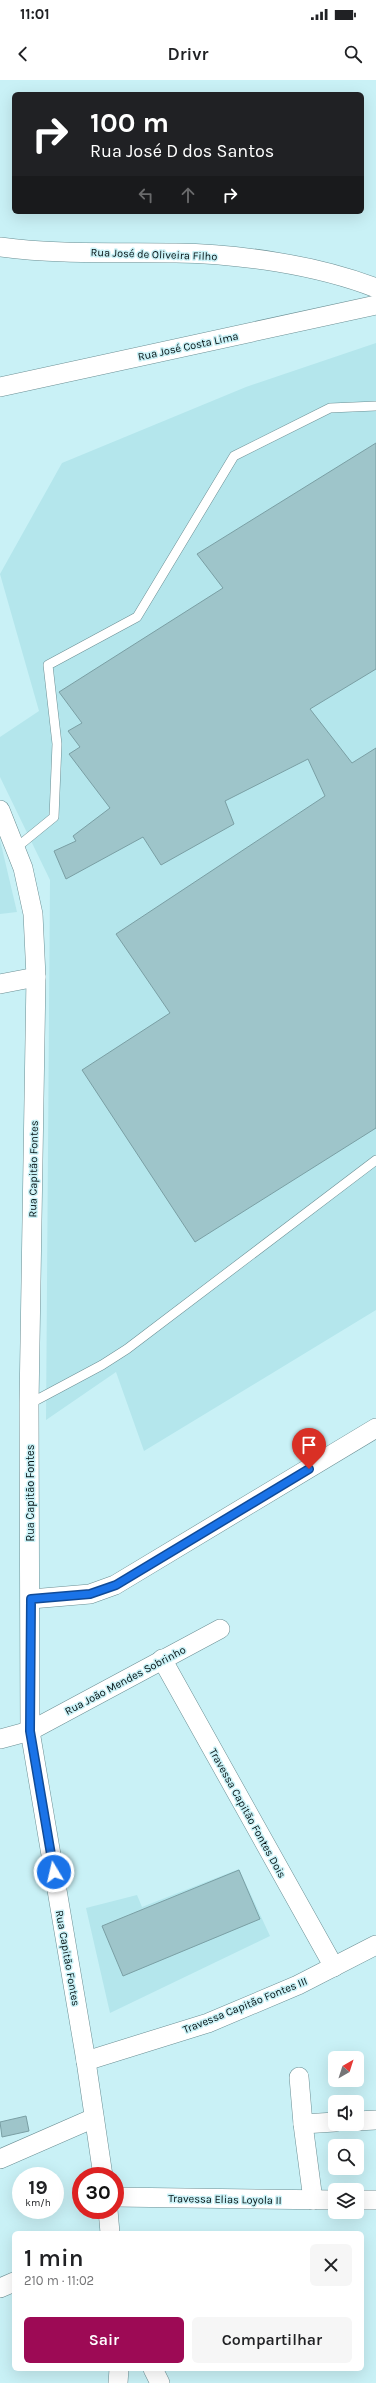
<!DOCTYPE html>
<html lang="pt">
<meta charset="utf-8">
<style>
body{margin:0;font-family:Karla,sans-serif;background:#f6f6f6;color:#202124;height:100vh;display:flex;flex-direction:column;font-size:15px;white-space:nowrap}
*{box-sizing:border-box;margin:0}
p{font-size:13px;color:#757577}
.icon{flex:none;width:22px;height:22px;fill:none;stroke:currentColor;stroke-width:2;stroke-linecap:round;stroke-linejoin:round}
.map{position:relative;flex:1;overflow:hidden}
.drawer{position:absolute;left:12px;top:2151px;width:352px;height:140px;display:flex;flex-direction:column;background:#fff;border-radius:6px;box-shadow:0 4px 16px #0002}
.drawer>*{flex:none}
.banner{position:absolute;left:12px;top:12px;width:352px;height:122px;border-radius:6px;box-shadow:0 4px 16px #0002;background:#202124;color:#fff;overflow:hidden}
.needle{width:26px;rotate:39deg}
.fabs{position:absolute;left:328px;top:1971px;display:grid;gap:8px}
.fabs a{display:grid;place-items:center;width:36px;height:36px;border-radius:6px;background:#fff;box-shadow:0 4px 16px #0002;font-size:20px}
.speed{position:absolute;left:12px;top:2087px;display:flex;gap:8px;font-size:20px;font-weight:700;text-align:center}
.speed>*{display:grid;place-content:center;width:52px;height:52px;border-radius:50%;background:#fff;box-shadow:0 4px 16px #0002;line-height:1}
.speed small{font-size:10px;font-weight:400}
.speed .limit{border:6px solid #d22;background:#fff;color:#111}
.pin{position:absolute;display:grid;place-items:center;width:34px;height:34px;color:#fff;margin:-41px -17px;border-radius:50% 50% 50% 0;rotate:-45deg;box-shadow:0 0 4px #0007}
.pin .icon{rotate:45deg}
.me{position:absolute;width:44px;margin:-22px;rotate:351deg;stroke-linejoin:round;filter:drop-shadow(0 0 3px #0008)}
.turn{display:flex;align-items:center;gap:14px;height:84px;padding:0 12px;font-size:18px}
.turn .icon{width:52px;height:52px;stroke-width:2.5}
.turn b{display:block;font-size:28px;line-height:34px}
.lanes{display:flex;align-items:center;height:38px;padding:0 12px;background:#0003;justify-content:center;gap:20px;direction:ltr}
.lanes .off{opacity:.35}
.round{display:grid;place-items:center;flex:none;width:42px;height:42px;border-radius:6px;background:#f6f6f6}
.headline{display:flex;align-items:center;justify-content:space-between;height:68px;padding:0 12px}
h1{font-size:24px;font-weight:600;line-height:30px}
.cta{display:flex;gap:8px;margin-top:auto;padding:8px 12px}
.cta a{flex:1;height:46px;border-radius:6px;background:#9d0a55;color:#fff;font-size:16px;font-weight:600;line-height:46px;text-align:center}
.cta a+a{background:#f6f6f6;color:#202124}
.status{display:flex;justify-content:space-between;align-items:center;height:28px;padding:0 20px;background:#fff;direction:ltr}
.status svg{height:11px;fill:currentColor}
header{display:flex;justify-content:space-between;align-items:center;height:52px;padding:0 12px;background:#fff;font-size:18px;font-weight:600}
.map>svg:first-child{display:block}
</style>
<div class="status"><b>11:01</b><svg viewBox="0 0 49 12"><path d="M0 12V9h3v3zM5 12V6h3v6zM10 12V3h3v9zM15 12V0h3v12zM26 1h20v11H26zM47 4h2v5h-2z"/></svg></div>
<header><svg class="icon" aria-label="back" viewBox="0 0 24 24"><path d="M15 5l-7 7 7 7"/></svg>Drivr<svg class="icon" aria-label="search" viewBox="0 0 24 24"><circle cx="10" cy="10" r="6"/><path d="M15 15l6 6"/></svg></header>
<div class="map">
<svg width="376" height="2303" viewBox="0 0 376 2303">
<rect width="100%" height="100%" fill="#c9f1f6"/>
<g fill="#b4e6ec">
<polygon points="376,263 376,1230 144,1371 116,1292 46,1340 50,800 0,697 0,657 39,631 0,494 62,383 246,307"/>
<polygon points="0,760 17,832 0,834"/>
<polygon points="239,1789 270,1856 110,1933 86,1828 137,1815 142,1827"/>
</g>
<g fill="#9ec5ca" stroke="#7a9fa4">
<polygon points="376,363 376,589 310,629 352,683 376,668 376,1048 195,1162 82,990 170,933 116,854 325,716 308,679 225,721 234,744 161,785 143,757 66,799 54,771 76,761 73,756 110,728 69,674 80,667 68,651 82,643 59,612 223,508 197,474"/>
<polygon points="239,1790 260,1839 123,1896 102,1846"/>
<polygon points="26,2036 29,2051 2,2057 0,2042"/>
</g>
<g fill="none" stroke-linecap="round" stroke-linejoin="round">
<defs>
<g id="service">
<polyline points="16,768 54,737 57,664 48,585 137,537 234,376 330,328 376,326"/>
<polyline points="29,1324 102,1285 127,1269 376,1080"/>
</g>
<g id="minor">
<path d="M0,167C58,175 118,172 176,173C240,174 317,185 376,208"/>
<polyline points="0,307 376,225"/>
<polyline points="0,730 23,788 33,834 36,897 29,1324 30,1651 86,1981 103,2096"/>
<polyline points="0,904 36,897"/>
<polyline points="31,1519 90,1514 115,1505 376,1348"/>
<polyline points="162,1579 334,1887"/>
<polyline points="0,1659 30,1651 220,1549"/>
<polyline points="86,1981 208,1943 298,1905 376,1865"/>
<polyline points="299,1997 303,2044 313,2120"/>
<polyline points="357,2041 376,2040"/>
<polyline points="303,2044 335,2042"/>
<polyline points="0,2079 94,2038"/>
<polyline points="115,2117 335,2120"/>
<polyline points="357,2120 376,2120"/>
<polyline points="108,2130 110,2153"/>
<polyline points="0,2208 14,2202"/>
<polyline points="153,2289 160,2303"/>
<polyline points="118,2303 119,2289"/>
</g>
</defs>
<use href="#service" stroke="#6b8f94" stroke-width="10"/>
<use href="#minor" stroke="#6b8f94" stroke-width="20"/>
<use href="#service" stroke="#fff" stroke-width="9"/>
<use href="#minor" stroke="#fff" stroke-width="19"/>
</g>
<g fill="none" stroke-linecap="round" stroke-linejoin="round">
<defs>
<polyline id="route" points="54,1792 30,1651 31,1519 90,1514 116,1505 309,1389"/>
</defs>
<use href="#route" stroke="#114b97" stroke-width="10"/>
<use href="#route" stroke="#1a73e8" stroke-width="7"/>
</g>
<g text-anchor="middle" stroke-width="3" stroke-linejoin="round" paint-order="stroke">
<g font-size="11" fill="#031012" stroke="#c9f1f6">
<text transform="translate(154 174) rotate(2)" y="4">Rua José de Oliveira Filho</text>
<text transform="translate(188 266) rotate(-12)" y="4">Rua José Costa Lima</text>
<text transform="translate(33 1089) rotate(-89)" y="4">Rua Capitão Fontes</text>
<text transform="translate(30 1413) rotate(-90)" y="4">Rua Capitão Fontes</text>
<text transform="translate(125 1600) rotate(-28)" y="4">Rua João Mendes Sobrinho</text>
<text transform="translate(248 1733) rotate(61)" y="4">Travessa Capitão Fontes Dois</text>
<text transform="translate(68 1878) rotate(80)" y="4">Rua Capitão Fontes</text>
<text transform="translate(245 1925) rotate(-22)" y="4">Travessa Capitão Fontes III</text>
<text transform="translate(225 2119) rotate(1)" y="4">Travessa Elias Loyola II</text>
</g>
</g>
</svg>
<div class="fabs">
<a><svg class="needle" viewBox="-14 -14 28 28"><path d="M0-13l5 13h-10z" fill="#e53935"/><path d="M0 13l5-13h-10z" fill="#757577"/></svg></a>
<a><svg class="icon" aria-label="sound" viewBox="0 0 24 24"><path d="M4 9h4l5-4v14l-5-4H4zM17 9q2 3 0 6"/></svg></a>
<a><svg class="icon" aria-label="search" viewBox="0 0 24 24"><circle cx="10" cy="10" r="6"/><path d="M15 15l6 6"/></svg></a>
<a><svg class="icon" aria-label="layers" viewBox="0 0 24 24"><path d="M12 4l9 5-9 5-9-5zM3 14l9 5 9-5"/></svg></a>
</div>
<div class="speed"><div>19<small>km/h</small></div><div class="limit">30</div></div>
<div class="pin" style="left:309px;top:1389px;background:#d93025"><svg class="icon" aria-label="arrive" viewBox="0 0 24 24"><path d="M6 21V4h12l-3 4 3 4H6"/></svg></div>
<svg class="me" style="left:54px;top:1792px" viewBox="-20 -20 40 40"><circle r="17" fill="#1a73e8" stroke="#fff" stroke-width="3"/><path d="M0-11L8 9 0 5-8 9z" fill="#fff"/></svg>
<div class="banner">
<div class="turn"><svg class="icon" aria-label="right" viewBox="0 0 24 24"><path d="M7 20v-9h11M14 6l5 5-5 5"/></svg><div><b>100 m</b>Rua José D dos Santos</div></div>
<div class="lanes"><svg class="icon off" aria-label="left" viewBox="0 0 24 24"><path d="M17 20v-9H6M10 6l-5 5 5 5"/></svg><svg class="icon off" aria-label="ahead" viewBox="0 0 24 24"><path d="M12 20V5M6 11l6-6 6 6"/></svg><svg class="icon" aria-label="right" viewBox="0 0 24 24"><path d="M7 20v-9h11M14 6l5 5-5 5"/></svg></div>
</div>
<section class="drawer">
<div class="headline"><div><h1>1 min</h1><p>210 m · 11:02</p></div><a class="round"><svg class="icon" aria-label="close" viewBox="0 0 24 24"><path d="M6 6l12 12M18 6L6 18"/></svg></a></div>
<div class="cta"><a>Sair</a><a>Compartilhar</a></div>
</section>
</div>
